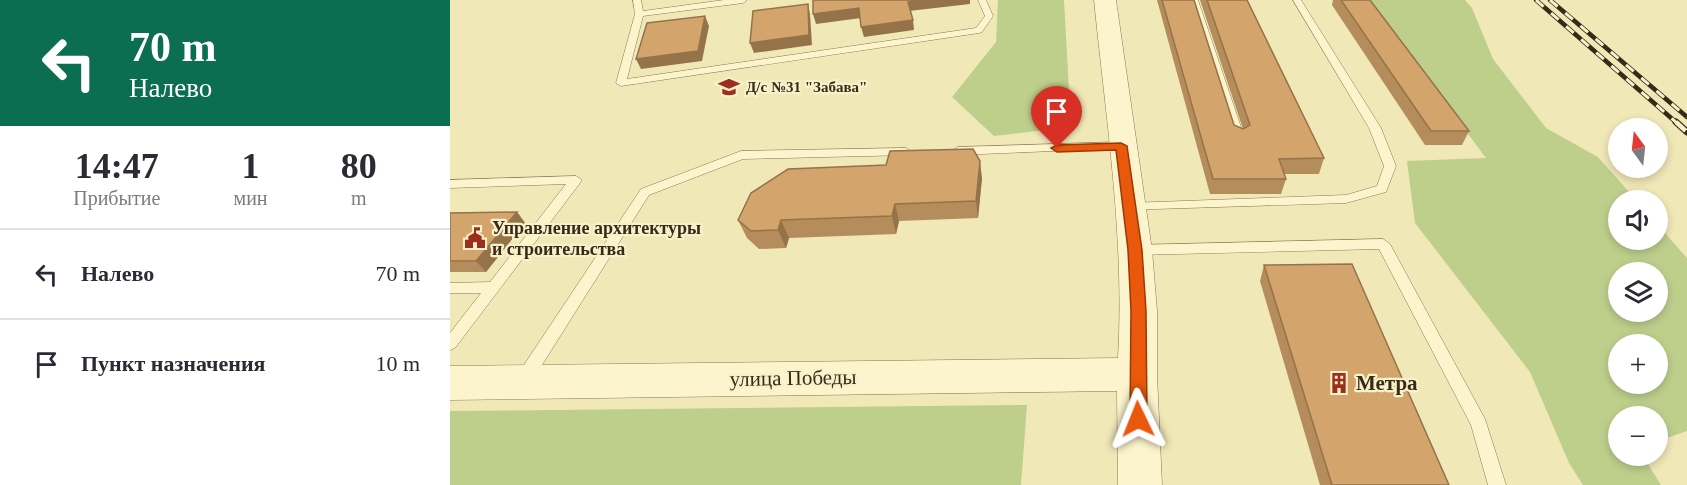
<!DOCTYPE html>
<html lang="ru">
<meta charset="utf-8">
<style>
body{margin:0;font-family:Georgia,serif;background:#f2f2f3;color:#2b2b33;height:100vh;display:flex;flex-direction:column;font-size:22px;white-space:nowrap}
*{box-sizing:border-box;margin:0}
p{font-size:20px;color:#7c7c81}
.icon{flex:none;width:33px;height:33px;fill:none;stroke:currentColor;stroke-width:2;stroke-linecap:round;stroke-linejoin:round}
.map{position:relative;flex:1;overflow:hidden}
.details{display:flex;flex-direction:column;background:#fff;width:450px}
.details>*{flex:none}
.banner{background:#0b6e4f;color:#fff;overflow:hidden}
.needle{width:39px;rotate:345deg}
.controls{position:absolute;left:1158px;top:118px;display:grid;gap:12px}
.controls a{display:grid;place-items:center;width:60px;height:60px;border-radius:50%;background:#fff;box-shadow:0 3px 9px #0003;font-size:30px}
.pin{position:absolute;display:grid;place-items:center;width:51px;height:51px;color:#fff;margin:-62px -26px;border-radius:50% 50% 50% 0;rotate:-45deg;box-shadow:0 0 6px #0007}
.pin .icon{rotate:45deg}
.me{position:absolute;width:66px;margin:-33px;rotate:358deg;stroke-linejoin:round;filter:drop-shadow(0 0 4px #0008)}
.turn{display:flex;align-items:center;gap:21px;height:126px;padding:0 30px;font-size:27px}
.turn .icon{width:78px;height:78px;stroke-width:2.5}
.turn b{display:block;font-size:42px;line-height:51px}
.eta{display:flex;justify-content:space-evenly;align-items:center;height:102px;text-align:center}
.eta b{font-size:36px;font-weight:800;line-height:42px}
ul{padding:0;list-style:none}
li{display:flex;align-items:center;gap:18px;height:90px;padding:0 30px;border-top:2px solid #e1e1e2}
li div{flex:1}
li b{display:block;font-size:22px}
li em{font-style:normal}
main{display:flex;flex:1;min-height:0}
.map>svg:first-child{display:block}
</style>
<main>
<section class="details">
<div class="banner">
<div class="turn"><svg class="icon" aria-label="left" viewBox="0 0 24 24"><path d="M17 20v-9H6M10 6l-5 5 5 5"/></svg><div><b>70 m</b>Налево</div></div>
</div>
<div class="eta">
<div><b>14:47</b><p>Прибытие</p></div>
<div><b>1</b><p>мин</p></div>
<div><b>80</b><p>m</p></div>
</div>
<ul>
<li><svg class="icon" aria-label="left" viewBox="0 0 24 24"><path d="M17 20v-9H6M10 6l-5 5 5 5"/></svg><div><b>Налево</b></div><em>70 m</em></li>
<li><svg class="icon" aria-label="arrive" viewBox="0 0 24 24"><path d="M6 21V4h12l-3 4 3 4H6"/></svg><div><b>Пункт назначения</b></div><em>10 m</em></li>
</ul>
</section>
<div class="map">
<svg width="1237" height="485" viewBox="0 0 1237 485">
<rect width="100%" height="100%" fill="#f1e8b8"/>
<g fill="#becf8c" fill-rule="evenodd">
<polygon points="548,0 614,0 621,127 544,136 502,97 546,42"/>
<path d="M918,0H1015L1022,8L1043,59L1096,128L1148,157L1187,201H1168V240H1208V225L1237,258V431L1208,441V417H1168V456H1193L1211,485H1133L1119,463L1080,372L965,223L957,161L1036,158ZM1168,273H1208V312H1168ZM1168,345H1208V384H1168Z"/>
<polygon points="577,405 571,485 0,485 0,411"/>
</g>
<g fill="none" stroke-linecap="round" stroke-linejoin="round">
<defs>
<g id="service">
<polygon points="183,0 191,0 193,11 274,0 297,0 293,3 193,16 177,79 526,28 535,16 528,0 536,0 543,16 532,32 529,33 171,86 166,83 185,14"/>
<polygon points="740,0 748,0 795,139 793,141 789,142 783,139"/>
<polygon points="843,0 851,0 931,128 946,166 936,192 896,203 674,210 673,207 679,203 896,195 927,186 934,166 919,128"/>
<polygon points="671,142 677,146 675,148 508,155 502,151 508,147"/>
<polygon points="456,148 462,152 460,155 293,159 199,195 80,384 74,386 68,384 66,379 68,374 191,189 291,151"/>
<polygon points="126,176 132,180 130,183 5,348 0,350 0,333 31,293 0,293 0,283 40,282 116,184 0,188 0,180"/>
<polygon points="933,239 940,244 1035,419 1056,485 1038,485 1021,425 929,249 685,255 678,250 685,245"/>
</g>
<path id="tertiary" d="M644,0H666L702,250L707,311V375L712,485H668L667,391L0,400V366L668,358C675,239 656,119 644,0Z"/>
</defs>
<use href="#service" stroke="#887752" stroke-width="1"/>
<use href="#tertiary" stroke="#887752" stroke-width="1"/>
<use href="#service" fill="#fcf4cc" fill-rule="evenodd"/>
<use href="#tertiary" fill="#fcf4cc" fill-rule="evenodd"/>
<defs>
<g id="rail-far1">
<polyline points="1086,0 1228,124"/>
<polyline points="1100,0 1237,117"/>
</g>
<polyline id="rail" points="1226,122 1237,132"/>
</defs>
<use href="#rail-far1" stroke="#362b19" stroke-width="4.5"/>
<use href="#rail" stroke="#362b19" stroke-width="7"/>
<use href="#rail-far1" stroke="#f8f1c9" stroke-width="3" stroke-dasharray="10" stroke-linecap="butt"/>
<use href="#rail" stroke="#f8f1c9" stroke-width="4.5" stroke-dasharray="13" stroke-linecap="butt"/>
</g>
<g fill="#b58d5c">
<polygon points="707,0 744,0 784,125 793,129 750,0 797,0 874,158 869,174 834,174 836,179 831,194 760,194"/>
<polygon points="883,0 920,0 1019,131 1012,145 975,145 882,5"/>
<polygon points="532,178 528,218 449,221 446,234 339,238 336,248 309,249 297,238 288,220"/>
<polygon points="67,212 75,223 36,272 0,272 0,213"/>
<polygon points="814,265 999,485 870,485 810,281"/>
</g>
<g fill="#94734b">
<polygon points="471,0 520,0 520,4 459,11 458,2"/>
<polygon points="358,4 360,14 362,45 304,53 300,43"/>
<polygon points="409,8 411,18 366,24 363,14"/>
<polygon points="255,16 259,26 252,61 191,69 186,59"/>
<polygon points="463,20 464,30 414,37 411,27"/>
<polygon points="530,161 532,178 528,218 526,201"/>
<polygon points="445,204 449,221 446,234 442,216"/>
<polygon points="67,212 75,223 36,272 26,261"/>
<polygon points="331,220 339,238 336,248 328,230"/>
</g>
<g fill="#d3a46b" stroke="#94734b" stroke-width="1.5">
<polygon points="363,0 471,0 458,2 463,20 411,27 409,8 363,14"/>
<polygon points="712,0 744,0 784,125 793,129 800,125 757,0 797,0 874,158 829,159 836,179 763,179"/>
<polygon points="891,0 920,0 1019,131 981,131"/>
<polygon points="358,4 359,35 300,43 303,11"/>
<polygon points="255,16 248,51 186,59 197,23"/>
<polygon points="523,149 530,161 526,201 445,204 442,216 331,220 328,230 301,231 288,220 301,193 338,169 436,165 440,151"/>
<polygon points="67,212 26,261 0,261 0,213"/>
<polygon points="902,264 999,485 882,485 814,265"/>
</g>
<polygon fill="#ea580c" stroke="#983908" stroke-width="1.5" points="671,143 677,146 692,250 696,311 697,419 694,424 688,426 682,424 680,419 681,311 678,250 666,150 607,152 601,148 607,145"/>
<defs>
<symbol id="school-bare" viewBox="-9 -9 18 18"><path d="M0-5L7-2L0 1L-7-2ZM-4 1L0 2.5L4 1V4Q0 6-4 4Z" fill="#9c2e1d" stroke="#f8f1c9" stroke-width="2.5" paint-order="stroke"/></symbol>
<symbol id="civic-bare" viewBox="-9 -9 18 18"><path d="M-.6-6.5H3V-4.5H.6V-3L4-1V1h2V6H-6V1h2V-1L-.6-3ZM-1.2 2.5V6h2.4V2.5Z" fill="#9c2e1d" stroke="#f8f1c9" stroke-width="2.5" paint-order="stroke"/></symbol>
<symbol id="building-bare" viewBox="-9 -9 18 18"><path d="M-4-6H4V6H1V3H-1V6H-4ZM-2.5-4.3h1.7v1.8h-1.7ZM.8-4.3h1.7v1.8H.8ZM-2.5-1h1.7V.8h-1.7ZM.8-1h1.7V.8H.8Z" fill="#9c2e1d" stroke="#f8f1c9" stroke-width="2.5" paint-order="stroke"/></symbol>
</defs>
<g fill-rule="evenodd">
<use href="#school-bare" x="264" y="72" width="30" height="30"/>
<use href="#civic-bare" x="10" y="223" width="30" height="30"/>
<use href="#building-bare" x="874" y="368" width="30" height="30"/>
</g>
<g text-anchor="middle" stroke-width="4.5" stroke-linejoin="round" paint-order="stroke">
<g font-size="15" font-weight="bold" fill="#362b19" stroke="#f8f1c9" text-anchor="start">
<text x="296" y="92">Д/с №31 "Забава"</text>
</g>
<g font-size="18" font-weight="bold" fill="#362b19" stroke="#f8f1c9" text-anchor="start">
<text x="42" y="234">Управление архитектуры<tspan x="42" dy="21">и строительства</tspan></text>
</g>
<g font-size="21" fill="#362b19" stroke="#f8f1c9">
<text transform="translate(343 378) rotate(-1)" y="7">улица Победы</text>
</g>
<g font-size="21" font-weight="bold" fill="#362b19" stroke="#f8f1c9" text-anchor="start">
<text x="906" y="390">Метра</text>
</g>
</g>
</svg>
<div class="controls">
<a><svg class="needle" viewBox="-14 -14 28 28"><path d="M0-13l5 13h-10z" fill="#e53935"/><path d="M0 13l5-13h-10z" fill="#7c7c81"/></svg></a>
<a><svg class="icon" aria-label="sound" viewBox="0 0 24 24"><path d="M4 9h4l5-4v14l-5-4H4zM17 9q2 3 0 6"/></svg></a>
<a><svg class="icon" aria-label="layers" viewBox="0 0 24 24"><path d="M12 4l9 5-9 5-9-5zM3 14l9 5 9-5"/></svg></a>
<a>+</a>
<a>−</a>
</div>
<div class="pin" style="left:607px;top:148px;background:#d93025"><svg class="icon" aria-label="arrive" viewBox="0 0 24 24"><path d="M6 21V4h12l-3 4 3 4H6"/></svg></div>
<svg class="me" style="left:688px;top:419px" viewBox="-20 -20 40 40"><path d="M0-17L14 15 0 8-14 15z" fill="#ea580c" stroke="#fff" stroke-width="4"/></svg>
</div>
</main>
